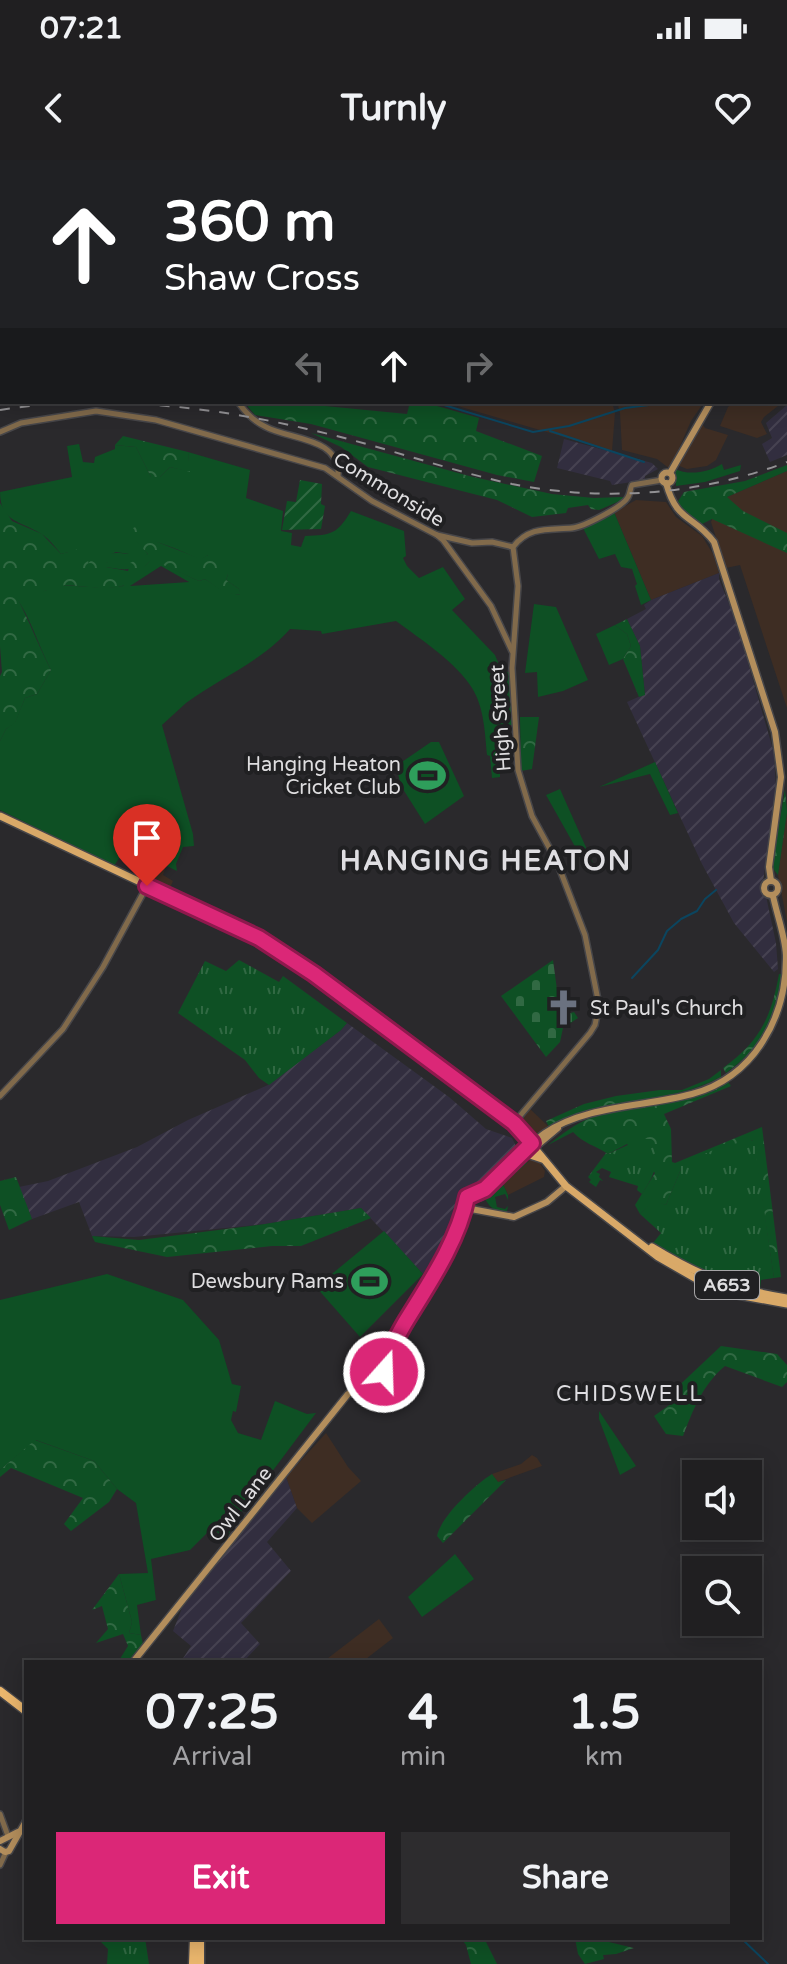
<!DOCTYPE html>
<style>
body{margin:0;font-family:"Varela Round",sans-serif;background:#2d2c2e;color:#f1f3f6;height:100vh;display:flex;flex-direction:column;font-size:30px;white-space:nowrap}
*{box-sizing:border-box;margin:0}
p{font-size:26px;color:#a2a2a5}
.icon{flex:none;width:44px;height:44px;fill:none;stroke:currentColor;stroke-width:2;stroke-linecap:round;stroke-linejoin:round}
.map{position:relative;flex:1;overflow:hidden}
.panel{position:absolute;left:24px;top:1500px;width:738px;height:280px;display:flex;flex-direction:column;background:#201f21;border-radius:0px;box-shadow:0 4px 20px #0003,0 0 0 2px #3d3d3f}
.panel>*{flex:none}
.top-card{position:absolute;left:0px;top:0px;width:788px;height:244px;box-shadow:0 4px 20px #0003,0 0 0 2px #3d3d3f;background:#202124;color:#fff;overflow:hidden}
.buttons{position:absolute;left:682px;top:1300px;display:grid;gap:16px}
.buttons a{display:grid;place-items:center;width:80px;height:80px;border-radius:0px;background:#201f21;box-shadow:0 4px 20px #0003,0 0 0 2px #3d3d3f;font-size:40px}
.pin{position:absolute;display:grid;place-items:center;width:68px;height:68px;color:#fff;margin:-82px -34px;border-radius:50% 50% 50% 0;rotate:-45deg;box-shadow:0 0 8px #0007}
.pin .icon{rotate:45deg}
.me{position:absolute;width:88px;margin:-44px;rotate:20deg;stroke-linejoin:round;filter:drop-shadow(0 0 6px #0008)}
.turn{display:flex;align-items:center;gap:28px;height:168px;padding:0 32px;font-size:36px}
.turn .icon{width:104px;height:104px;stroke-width:2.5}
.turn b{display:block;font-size:56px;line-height:68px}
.lanes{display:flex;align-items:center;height:76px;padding:0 32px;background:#0003;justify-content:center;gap:40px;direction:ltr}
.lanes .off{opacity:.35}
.eta{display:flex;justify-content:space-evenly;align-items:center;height:136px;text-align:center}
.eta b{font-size:48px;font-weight:700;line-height:56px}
.button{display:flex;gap:16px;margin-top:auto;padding:16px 32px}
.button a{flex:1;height:92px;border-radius:0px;background:#db2777;color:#fff;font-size:32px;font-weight:700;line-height:92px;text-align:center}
.button a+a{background:#2d2c2e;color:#f1f3f6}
.status{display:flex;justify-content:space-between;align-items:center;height:56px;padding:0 40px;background:#201f21;direction:ltr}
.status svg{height:22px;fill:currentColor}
header{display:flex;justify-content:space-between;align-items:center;height:104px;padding:0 32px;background:#201f21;font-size:36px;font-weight:700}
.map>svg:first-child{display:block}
</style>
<div class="status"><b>07:21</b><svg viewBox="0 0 49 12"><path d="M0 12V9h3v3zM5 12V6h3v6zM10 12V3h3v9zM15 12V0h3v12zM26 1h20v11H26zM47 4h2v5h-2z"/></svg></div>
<header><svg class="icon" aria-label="back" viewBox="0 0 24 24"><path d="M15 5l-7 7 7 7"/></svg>Turnly<svg class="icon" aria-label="heart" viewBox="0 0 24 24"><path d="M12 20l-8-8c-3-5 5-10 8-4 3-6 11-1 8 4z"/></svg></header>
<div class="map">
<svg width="787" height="1804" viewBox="0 0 787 1804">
<defs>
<pattern id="industrial-furrows" width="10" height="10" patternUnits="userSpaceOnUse" patternTransform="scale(2)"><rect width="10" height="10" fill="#322e3f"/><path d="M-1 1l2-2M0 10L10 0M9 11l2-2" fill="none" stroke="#464251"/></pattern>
<pattern id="forest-crowns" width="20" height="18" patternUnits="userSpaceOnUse" patternTransform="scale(2)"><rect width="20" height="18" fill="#0e5024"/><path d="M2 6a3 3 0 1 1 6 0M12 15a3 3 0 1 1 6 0" fill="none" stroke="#316943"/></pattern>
<pattern id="cemetery-stones" width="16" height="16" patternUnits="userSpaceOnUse" patternTransform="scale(2)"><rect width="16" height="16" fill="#0e5024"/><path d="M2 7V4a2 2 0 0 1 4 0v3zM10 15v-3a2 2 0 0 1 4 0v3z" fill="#316943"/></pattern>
<pattern id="park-tufts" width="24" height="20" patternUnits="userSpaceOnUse" patternTransform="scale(2)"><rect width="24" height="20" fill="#0e5024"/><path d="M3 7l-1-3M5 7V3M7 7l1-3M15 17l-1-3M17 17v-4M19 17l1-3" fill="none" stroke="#316943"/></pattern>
<pattern id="garden-furrows" width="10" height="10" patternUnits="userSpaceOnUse" patternTransform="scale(2)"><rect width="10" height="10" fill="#0e5024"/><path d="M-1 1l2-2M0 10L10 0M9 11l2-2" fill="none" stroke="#316943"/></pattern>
</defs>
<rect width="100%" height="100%" fill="#2a292c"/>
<g fill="#3e2d23">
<polygon points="444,242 612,242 615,253 612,291"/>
<polygon points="617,242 704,242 691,261 670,309 657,299 622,290 620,253"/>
<polygon points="734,242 783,242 764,257 761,262 767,274 757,278 720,266 728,247"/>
<polygon points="701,262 705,268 728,275 716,300 707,306 687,309 677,305"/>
<polygon points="787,311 787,548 740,405 726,408 711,362 720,340"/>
<polygon points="636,340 666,342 676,357 702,376 713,394 719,413 651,440 614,352"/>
<polygon points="787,652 787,762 778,715"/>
<polygon points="145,696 166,706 163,715 173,721 168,732 135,717"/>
<polygon points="529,948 549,967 534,980 517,962"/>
<polygon points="530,1000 539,1002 545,1011 544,1017 508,1035 503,1024"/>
<polygon points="326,1273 348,1307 361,1321 312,1363 297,1348 286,1317"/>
<polygon points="532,1295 537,1298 542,1306 498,1322 492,1314 521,1304"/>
<polygon points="379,1459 393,1478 362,1502 323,1502"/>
</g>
<g fill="url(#industrial-furrows)">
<polygon points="787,245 787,295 770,302 762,284 772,278 766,263"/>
<polygon points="564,279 652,303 658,309 645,316 645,320 612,325 610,321 557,308"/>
<polygon points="719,413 719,419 736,461 774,593 776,630 763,722 776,783 778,809 774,812 734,763 702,704 627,542 645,534 640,486 627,459 646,449 644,445 651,440"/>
<polygon points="347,863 449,937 486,969 512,978 517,988 473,1027 459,1044 454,1064 423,1114 361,1048 265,1064 134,1077 92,1076 79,1042 32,1059 19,1027 48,1021 137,987 188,960 268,925 341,870"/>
<polygon points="286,1317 297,1348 267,1382 291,1411 241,1463 260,1484 243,1502 185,1502 182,1500 191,1486 173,1471 182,1448"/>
</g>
<g fill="#0e5024" fill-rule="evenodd">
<path d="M79,284L83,302L94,303L95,297L115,289V285L136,287L151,317H160L170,307L189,311L188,292L250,310L246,338L283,351L281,371L292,373L291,385L301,387L305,376C332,375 337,374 351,351L404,371L406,396L403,398L407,406L419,418L443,407L465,439L452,450L495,495L502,512H509L514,565H500V617L492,618L490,596L487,595C485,573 484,547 472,528C457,503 419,478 396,461L322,474L321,471L290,469C261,502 221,517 186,543C178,550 170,558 162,565L193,674L194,686L183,687L176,704L177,711L127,686L114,706L0,650V581L6,569L15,562L25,538L37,534L51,510C38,485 31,458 15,436L44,431L61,425L107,428L123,426L152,399L199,421L205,419L225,432L240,435L239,429L226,420L228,414L208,395L201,400C179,390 160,380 135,379L148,394C127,412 132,411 106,407L105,403L129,394L116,392L87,404L69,392L61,394C55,387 50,380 43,375C22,361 0,363 0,332L72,317L67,286ZM161,406L189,422L130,426Z"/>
<path d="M722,304L724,310L741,305L740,311L705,322L676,326L675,309C689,316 709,312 722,304Z"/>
<polygon points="614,352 651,440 641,445 635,426 637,424 632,409 621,407 615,394 599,399 583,368"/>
<polygon points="534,444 556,447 588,520 563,531 538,537 537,512 525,513"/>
<polygon points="615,465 627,474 631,486 623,499 609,505 596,474"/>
<polygon points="431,582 439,582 464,636 425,664 401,626 396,606"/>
<polygon points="655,602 678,653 670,655 650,614 599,627"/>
<polygon points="560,629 593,703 582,699 546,635"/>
<path d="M526,998L527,1003L503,1024L508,1035V1040L505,1034L495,1037L497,1047L505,1049L508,1046L507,1051C498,1054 488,1047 485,1038L499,1017L521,999Z"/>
<polygon points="384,1071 423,1114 360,1177 316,1127"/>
<polygon points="107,1114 183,1140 219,1180 232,1224 241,1226 236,1252 233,1251 231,1260 238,1273 261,1280 275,1241 307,1254 316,1253 232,1365 227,1380 212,1368 190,1390 151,1399 156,1440 137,1445 141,1475 129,1473 132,1462 119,1414 148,1413 136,1343 117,1329 94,1301 36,1280 0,1310 0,1140"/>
<polygon points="599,1251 636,1306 620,1315 599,1259"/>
<polygon points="455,1394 474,1419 422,1457 408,1437"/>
</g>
<g fill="url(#forest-crowns)">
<polygon points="244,242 284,242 407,254 410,242 423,242 479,258 476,271 542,296 534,322 497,315 311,264 255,255"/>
<polygon points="311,273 473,317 552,334 594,338 623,337 622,340 599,350 591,349 588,345 568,348 566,353 532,357 497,340 368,307 341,287"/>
<polygon points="123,276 188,292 190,312 170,307 160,317 151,317 136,287 115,285"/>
<polygon points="787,305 787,311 727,337 743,351 787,373 787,393 712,359 702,364 681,353 677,343 684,332 745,321"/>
<path d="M0,343L12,361L42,374L61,394L86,387L90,391L88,403C103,393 114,391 132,395L106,403V407L128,411L130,403L148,394L130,375L133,368L141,365L149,371L152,380L201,399L217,390L232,401L233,412L228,414L226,420L239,429L241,435L225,433L205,419L199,421L152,400C143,405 139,416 129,423C111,433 83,425 63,425L65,428L44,431L36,445L16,436C29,460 38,485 51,510L37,534L25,538L15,563L6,569L0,581V516L2,512L0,486Z"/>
<polygon points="627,459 640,486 645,535 639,537 623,499 631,486 627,474 615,465"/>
<polygon points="520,557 539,557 532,609 521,611"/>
<polygon points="785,629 787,652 778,715 772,707"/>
<path d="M779,814H782C779,860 763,885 726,913L723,908C760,881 771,858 779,814Z"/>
<path d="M721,910V917C690,933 660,937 626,943C600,947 574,957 549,967L546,961L584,944L616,936L660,930H682L709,919Z"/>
<path d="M728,922L731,926L664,954L671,969L672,1002L675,1003L762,967L781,1117L774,1118L753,980L681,1009L666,1045L653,1041L640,1054L635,1045L655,1013L627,984L608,994C595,985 584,984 573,972L548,985C562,974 575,964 590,958C637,941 680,947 728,922Z"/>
<polygon points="16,1017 32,1059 9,1070 0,1045 0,1021"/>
<polygon points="361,1048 371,1058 301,1086 272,1086 167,1097 95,1082 92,1076 139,1080 265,1064"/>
<path d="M721,1186L777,1194L787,1205V1222L782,1227L725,1206C703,1224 693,1250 683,1276L666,1274L654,1256L675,1241L670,1234Z"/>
<polygon points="35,1280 94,1301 117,1329 109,1342 71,1371 64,1364 83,1338 11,1308 0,1317 0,1310"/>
<path d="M492,1314L498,1322L506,1320L443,1383L437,1376C441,1356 475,1325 492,1314Z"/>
<polygon points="119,1414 132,1462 129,1473 141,1475 143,1484 127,1502 118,1502 128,1486 123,1474 96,1483 108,1469 102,1446 92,1450"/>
<polygon points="461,1778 484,1778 497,1804 471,1804 466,1785"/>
<polygon points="575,1778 592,1778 634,1788 616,1794 603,1795 604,1799 585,1804 578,1794"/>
</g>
<polygon fill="url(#cemetery-stones)" points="553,800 558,837 555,839 564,855 574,852 578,858 563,868 560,882 546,897 501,836"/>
<g fill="url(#park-tufts)">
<polygon points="239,800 279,822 283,816 347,863 341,870 269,925 259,918 245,900 178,853 205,801 226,811"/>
<path d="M641,979H651C661,1002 655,1014 642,1034L637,1030L638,1026L609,1017L611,1012L602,1008L596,1012L600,1014L599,1017L603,1021L600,1020L596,1027L589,1022L591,1020L588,1017L606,993L608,994Z"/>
<polygon points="754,980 774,1118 761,1120 760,1129 702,1111 653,1083 661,1073 640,1054 653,1040 666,1045 681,1009 678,1006 722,986"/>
<polygon points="102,1778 145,1778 149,1804 107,1804 108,1789 100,1781"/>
</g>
<polygon fill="url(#garden-furrows)" points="300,320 322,324 321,344 325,346 321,369 282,370 287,341 296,342"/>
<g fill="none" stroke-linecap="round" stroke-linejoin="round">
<g stroke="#0b455f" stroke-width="2">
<polyline points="0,166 2,165"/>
<polyline points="434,242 533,272 569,266 625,248 673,242"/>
<polyline points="550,271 644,302"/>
<polyline points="681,759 697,751 705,739 716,730"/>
<polyline points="632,818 658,790 667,771 680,760"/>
<polyline points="741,1778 768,1804"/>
</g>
<defs>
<g id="tertiary">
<polyline points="161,0 162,2"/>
<polyline points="786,67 787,64"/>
<polyline points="786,146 787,149"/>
<path d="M238,242C245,252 255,262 266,267C290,280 341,277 338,316"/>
<polyline points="0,272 21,263 96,251 156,260 325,308 372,341 437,375 443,380 491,446 512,491"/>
<polyline points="437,375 472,383 492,382 513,387"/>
<polyline points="0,936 63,869 103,807 147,726"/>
<path d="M514,963L590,873L595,865L599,845L585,775L557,702L532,656L518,610L512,508L518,426L513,387C529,366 549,370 572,368C583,367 623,347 628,337C630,334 630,329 632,325L662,320"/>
<polyline points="0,1654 8,1676"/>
<polyline points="0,1705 6,1692"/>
</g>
<g id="secondary">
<polyline points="786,192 787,192"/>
<circle cx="667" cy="318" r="5.5"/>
<polyline points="670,313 711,242"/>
<path d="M666,323C677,363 693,354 714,382L775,572L781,617L769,707L771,721"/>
<circle cx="771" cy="728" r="7"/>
<polyline points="533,989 558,968"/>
<path d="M481,1037C490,1020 504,1010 518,997C527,989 535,980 545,973C587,945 644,947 692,934C754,917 787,858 786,795C785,776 777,755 773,736"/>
<polyline points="467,1045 471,1049 514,1057 547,1042 566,1026"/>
<path d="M387,1194L397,1196L398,1204L395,1208L385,1207L383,1197C394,1186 399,1174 407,1161C430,1122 458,1081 467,1037L485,1029"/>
<polyline points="133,1502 348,1234 391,1209"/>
<polyline points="0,1681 18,1672"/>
<polyline points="0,1689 5,1692 9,1691 26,1661"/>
</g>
<g id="primary">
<polyline points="786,161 787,160"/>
<polyline points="0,197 2,197"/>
<polyline points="0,656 259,778 314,814 514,963 566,1026 658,1097 712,1128 732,1134 787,1144"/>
<polyline points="527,994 542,999"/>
<path d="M652,1087C700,1116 732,1129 787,1138"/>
</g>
<g id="trunk">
<polyline points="0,1531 26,1551"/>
<polyline points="200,1778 200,1804"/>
<polyline points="193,1804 194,1778"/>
</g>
</defs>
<use href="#tertiary" stroke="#474649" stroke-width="8"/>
<use href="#secondary" stroke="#474649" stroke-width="9"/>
<use href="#primary" stroke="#474649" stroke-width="10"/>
<use href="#trunk" stroke="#474649" stroke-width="11"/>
<use href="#tertiary" stroke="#816a4b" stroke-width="5"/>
<use href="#secondary" stroke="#b38e5c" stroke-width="6"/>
<use href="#primary" stroke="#d9a968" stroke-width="7"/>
<use href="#trunk" stroke="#eab66d" stroke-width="8"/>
<path stroke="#929194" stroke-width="2" stroke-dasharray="10 10" stroke-linecap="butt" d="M0,250C99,234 210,246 307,269C376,284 443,309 512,324C604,342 700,335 787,302"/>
</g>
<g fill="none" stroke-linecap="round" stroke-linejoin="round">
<defs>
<path id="route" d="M147,726L259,778L314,814L514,963L532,983L485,1029L467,1037C458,1081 430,1122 406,1161C398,1174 393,1187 383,1198L384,1206L380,1214L384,1212"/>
</defs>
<use href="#route" stroke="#8e194d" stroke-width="20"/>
<use href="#route" stroke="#db2777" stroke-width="14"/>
</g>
<defs>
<symbol id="stadium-bare" viewBox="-9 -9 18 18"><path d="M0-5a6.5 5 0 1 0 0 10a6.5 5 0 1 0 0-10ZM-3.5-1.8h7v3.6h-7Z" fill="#2e9e5b" stroke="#202022" stroke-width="2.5" paint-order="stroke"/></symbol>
<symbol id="church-bare" viewBox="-9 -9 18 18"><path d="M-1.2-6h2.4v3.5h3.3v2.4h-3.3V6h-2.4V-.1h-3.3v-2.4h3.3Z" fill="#6b7280" stroke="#202022" stroke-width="2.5" paint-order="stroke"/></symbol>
</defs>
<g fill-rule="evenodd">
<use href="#stadium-bare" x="402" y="590" width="51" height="51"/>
<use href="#church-bare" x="538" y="822" width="51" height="51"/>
<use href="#stadium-bare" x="344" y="1096" width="51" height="51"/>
</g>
<g text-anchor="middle" stroke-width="8" stroke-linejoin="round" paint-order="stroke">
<rect fill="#202022" stroke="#a5a4a6" stroke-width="2" x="695" y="1111" width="64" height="28" rx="6"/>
<g font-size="18" font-weight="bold" fill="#dedddf">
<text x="727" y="1131">A653</text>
</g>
<g font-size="20" fill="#dedddf" stroke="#202022">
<text transform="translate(389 329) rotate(31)" y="7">Commonside</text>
<text transform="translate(500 558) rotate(-94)" y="7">High Street</text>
<text transform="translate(240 1344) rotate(-52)" y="7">Owl Lane</text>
</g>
<g font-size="20" fill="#dedddf" stroke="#202022" text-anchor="end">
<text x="401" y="611">Hanging Heaton<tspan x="401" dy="23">Cricket Club</tspan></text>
<text x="590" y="855" text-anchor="start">St Paul's Church</text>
<text x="344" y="1128">Dewsbury Rams</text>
</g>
<g font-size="22" letter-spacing="2" fill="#dfdee2" stroke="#202022">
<text x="630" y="1241">CHIDSWELL</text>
</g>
<g font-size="28" font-weight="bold" letter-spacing="2" fill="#dfdee2" stroke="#202022">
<text x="486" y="710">HANGING HEATON</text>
</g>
</g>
</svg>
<div class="buttons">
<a><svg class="icon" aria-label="sound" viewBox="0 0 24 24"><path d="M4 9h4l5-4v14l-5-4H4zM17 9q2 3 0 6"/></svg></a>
<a><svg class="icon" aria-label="search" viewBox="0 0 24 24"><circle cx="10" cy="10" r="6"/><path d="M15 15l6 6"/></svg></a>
</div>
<div class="pin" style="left:147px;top:726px;background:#d93025"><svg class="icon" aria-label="arrive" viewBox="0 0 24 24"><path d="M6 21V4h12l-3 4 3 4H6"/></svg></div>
<svg class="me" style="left:384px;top:1212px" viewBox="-20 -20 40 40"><circle r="17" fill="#db2777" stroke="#fff" stroke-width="3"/><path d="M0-11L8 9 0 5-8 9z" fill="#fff"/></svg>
<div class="top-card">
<div class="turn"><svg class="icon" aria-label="ahead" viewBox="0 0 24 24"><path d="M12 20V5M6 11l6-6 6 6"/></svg><div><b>360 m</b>Shaw Cross</div></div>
<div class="lanes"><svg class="icon off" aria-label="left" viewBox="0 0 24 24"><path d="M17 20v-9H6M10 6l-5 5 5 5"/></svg><svg class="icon" aria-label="ahead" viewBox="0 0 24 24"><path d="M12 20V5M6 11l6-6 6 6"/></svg><svg class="icon off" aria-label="right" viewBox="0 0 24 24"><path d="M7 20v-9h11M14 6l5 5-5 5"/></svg></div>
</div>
<section class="panel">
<div class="eta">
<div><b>07:25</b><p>Arrival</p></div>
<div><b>4</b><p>min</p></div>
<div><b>1.5</b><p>km</p></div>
</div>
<div class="button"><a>Exit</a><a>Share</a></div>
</section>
</div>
